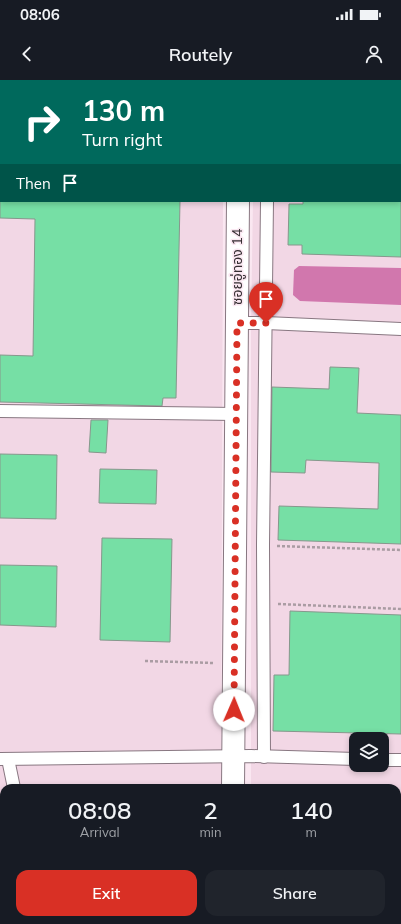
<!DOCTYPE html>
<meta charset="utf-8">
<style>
body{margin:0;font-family:Mulish,"Noto Sans Thai",sans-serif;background:#20242c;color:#f1f3f6;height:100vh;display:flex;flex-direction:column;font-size:15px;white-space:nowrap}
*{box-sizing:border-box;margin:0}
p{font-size:13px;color:#9ea1a6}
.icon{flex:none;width:22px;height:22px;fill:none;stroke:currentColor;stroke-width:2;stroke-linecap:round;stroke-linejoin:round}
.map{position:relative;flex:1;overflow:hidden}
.drawer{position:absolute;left:0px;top:704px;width:401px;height:140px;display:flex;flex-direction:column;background:#171b24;border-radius:12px 12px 0 0;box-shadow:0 2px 6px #0003}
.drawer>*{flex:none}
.banner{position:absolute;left:0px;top:0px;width:401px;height:122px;box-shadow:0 2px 6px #0003;background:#00695c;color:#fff;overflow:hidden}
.controls{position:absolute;left:349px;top:652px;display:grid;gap:8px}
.controls a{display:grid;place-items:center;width:40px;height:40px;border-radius:8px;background:#171b24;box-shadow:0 2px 6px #0003;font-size:20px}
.pin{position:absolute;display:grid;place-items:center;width:34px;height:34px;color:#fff;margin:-41px -17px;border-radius:50% 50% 50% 0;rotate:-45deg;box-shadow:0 0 4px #0007}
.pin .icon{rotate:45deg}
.me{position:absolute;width:44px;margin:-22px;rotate:1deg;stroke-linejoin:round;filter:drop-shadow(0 0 3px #0008)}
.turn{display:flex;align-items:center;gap:14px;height:84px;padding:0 16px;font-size:18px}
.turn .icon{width:52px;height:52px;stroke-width:2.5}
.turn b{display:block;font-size:28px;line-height:34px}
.then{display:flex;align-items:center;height:38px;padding:0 16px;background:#0003;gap:8px;font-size:15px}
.eta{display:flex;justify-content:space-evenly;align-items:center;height:68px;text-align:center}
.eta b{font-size:24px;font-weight:600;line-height:28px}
.primary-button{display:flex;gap:8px;margin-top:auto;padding:8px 16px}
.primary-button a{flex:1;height:46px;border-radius:12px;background:#d93025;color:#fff;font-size:16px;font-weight:600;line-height:46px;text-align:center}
.primary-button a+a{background:#20242c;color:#f1f3f6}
.status{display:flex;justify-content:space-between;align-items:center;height:28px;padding:0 20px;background:#171b24;direction:ltr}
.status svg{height:11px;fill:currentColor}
header{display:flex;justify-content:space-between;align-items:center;height:52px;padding:0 16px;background:#171b24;font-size:18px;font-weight:600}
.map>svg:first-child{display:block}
</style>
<div class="status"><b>08:06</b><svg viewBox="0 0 49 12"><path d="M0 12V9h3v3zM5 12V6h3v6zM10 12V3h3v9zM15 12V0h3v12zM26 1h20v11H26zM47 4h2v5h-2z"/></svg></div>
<header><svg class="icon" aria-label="back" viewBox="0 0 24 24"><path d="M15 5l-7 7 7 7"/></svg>Routely<svg class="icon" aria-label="person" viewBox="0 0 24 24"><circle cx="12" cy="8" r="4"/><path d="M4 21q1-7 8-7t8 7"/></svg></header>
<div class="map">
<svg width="401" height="844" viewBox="0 0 401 844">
<rect width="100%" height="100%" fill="#fae7f1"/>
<g fill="#f2d7e5" fill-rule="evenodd">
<polygon points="0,0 224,0 224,1 1,1 1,121 223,121 221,708 4,708 4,840 220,840 220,844 0,844"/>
<path d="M255,0H401V844H250V840H397V708H251V243L253,121H400V1H255ZM356,659H382V685H356Z"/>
</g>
<polygon fill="#d177ad" points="299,186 401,188 401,225 300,221 293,215 294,190"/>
<g fill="#76dfa5" stroke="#86978c">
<polygon points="0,121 180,121 176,318 163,318 162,326 0,322 0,275 33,276 35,139 0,138"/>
<polygon points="303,121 401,121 401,177 302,174 302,165 288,165 289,124 303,124"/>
<polygon points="330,287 359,288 357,333 401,335 401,464 278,460 279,426 378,429 379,383 306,380 305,393 271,392 272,307 329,309"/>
<polygon points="91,340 108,340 106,373 89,372"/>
<polygon points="0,374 57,375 56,439 0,438"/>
<polygon points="100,389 157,390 156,424 99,423"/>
<polygon points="102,458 172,459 170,562 100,560"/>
<polygon points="0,485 57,486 56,547 0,545"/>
<polygon points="290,531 401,535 401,654 273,651 274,595 289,595"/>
</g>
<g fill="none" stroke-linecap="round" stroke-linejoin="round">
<defs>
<g id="service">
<polyline points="292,0 334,1"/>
<polyline points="269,1 269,0"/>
<polyline points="0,86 1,86"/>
<polyline points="237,243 266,243 401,249"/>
<polyline points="0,331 236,334"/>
<polyline points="264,677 263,465 267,121"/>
<polyline points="0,679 251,676 356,679"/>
<polyline points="8,679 14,708"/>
<polyline points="382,680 401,680"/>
<polyline points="200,844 200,840"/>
</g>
<g id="minor">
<polyline points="239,1 239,0"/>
<polyline points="233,708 238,121"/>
<polyline points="232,844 232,840"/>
</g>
</defs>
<use href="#service" stroke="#887781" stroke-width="14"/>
<use href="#minor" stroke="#887781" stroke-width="24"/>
<g stroke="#aa9ca3" stroke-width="2.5" stroke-dasharray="3 2" stroke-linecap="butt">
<polyline points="277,466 401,470"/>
<polyline points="278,524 401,529"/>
<polyline points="145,581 214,583"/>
</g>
<use href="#service" stroke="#fff" stroke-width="12"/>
<use href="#minor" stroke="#fff" stroke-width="22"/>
</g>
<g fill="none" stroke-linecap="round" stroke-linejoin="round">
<polyline stroke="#d93025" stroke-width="7" stroke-dasharray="0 12.6" points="234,630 237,243 266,243"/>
</g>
<g text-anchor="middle" stroke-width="3" stroke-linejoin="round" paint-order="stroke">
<g font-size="14" fill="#352e32" stroke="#fae7f1">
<text transform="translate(237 187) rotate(-90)" y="5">ซอยอู่ทอง 14</text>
</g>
</g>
</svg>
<div class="controls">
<a><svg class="icon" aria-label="layers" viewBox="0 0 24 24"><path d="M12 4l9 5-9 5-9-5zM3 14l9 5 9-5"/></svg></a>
</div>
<div class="pin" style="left:266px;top:243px;background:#d93025"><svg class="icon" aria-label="arrive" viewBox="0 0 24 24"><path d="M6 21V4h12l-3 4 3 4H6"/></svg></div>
<svg class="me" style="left:234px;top:630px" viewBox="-20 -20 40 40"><circle r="19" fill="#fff"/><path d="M0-13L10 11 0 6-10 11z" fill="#d93025"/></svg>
<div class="banner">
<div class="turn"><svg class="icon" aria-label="right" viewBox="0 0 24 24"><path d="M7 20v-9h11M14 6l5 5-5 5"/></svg><div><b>130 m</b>Turn right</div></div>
<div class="then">Then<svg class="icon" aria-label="arrive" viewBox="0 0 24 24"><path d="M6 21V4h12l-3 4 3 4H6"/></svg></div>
</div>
<section class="drawer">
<div class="eta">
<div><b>08:08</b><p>Arrival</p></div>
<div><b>2</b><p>min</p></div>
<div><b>140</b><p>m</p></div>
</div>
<div class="primary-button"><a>Exit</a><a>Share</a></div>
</section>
</div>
